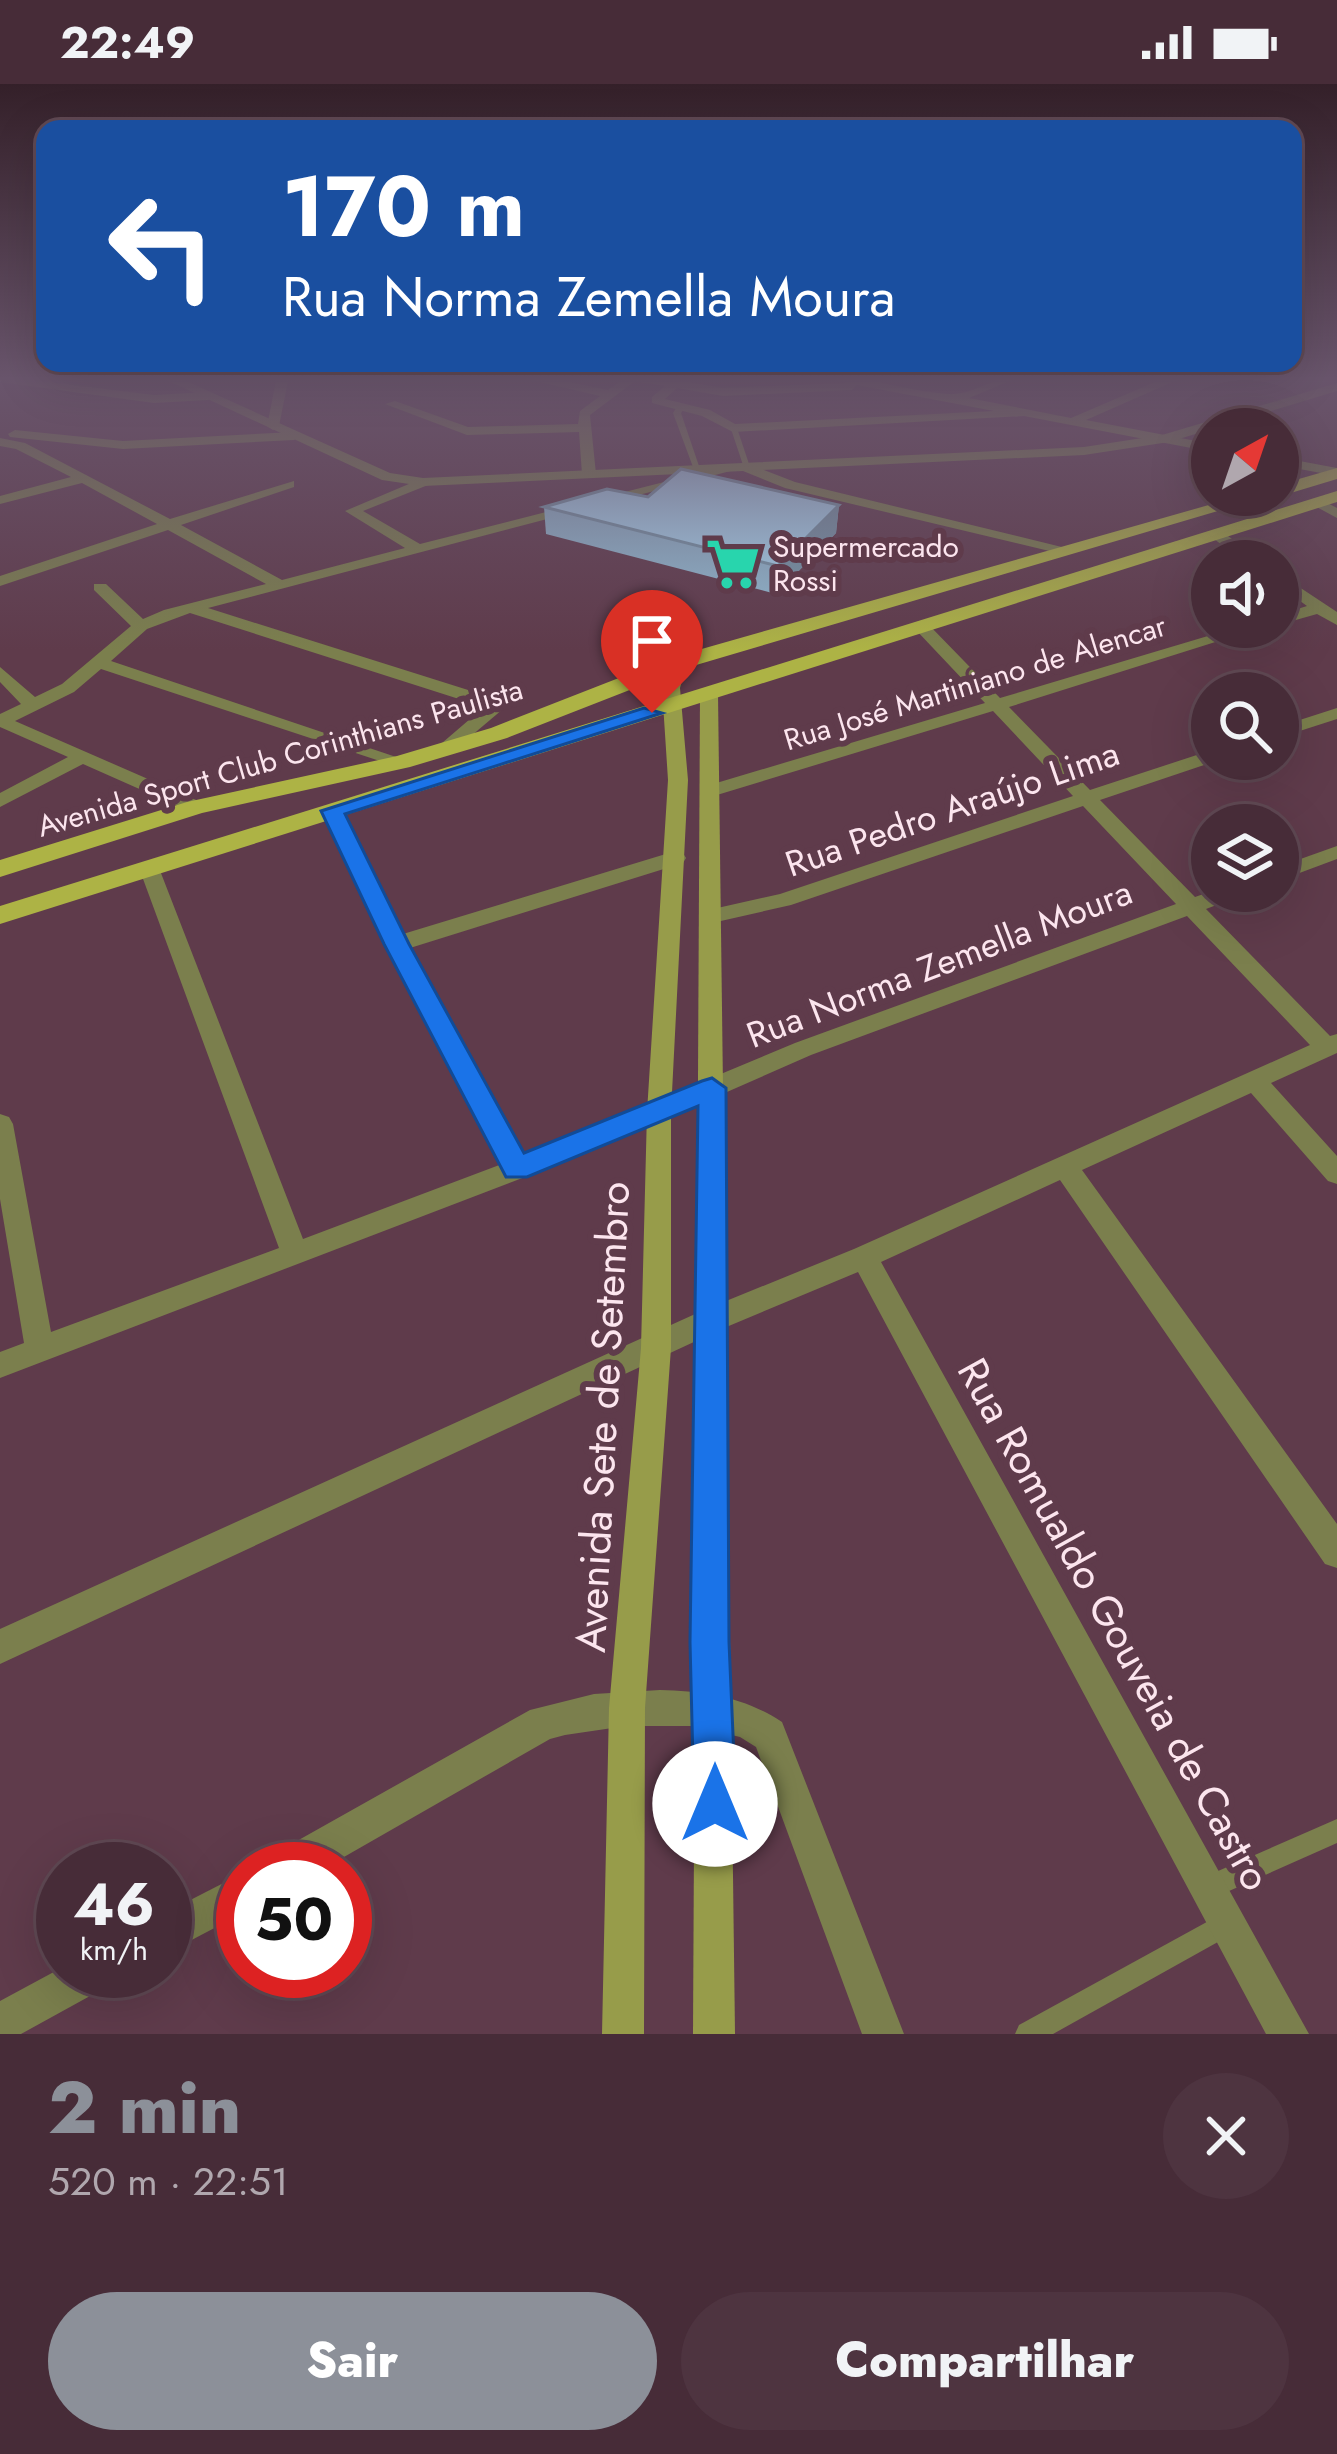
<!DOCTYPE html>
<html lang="pt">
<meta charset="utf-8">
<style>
body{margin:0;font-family:Jost,sans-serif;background:#4e3440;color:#f1f3f6;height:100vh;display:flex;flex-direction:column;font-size:45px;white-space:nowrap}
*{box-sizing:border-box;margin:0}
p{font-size:39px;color:#b0a7ae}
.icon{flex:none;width:66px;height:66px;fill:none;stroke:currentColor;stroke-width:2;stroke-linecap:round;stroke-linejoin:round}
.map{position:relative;height:1950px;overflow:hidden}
.sheet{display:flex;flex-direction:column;background:#472c38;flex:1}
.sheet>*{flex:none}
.banner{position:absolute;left:36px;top:36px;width:1266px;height:252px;border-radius:24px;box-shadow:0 12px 48px #0002,0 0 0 3px #5f4853;background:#1a4fa0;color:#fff;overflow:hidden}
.needle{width:78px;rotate:40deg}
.controls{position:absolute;left:1191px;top:324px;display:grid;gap:24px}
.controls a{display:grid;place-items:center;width:108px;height:108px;border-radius:50%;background:#472c38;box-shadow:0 12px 48px #0002,0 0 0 3px #5f4853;font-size:60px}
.speed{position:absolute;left:36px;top:1758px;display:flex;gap:24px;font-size:60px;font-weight:700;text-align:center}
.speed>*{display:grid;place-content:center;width:156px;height:156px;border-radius:50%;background:#472c38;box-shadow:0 12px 48px #0002,0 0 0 3px #5f4853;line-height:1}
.speed small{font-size:30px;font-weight:400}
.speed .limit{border:18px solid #d22;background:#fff;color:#111}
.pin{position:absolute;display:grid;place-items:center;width:102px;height:102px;color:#fff;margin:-123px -51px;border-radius:50% 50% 50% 0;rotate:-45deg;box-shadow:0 0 12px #0007}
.pin .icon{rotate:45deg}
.me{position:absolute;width:132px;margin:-66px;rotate:0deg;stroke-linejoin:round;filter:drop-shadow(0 0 9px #0008)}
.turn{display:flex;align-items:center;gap:42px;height:252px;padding:0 48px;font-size:54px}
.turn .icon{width:156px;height:156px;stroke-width:2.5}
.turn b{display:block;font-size:84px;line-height:102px}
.round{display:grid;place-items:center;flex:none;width:126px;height:126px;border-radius:63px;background:#4e3440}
.overview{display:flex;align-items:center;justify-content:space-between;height:204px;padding:0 48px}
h1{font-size:72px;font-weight:800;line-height:90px;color:#8c9099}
.cta{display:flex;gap:24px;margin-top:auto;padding:24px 48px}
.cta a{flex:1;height:138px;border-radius:72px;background:#8c9099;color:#fff;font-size:48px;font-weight:800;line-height:138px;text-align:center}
.cta a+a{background:#4e3440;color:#f1f3f6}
.status{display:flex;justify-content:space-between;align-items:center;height:84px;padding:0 60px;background:#472c38;direction:ltr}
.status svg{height:33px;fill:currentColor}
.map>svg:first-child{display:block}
</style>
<div class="status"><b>22:49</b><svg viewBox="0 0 49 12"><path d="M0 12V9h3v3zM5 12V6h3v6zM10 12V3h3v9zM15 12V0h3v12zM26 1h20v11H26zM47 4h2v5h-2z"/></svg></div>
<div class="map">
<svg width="1337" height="1950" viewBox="0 0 1337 1950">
<rect width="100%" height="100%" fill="#5f3b4b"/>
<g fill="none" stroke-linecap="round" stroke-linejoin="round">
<g fill="#7b7f4d" fill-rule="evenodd">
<polygon points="678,321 685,323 681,329 700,385 693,383 673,329"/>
<polygon points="730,342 737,344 751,386 744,384"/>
<polygon points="1337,1735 1337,1759 1211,1815 1202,1812 1199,1803 1202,1794"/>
<polygon points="1225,1828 1234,1831 1237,1840 1234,1849 1053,1950 1015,1950 1019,1941"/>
</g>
<g fill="#7b7f4d" fill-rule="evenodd">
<polygon points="0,292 154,311 208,308 214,312 208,316 154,319 0,298"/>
<polygon points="277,292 289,292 279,342 273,346 267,342"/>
<path d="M514,292H540L608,306L623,295L620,292H651L723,304L847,299L825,292C867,292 906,307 948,310C972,312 995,292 1021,292L969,314L1071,334L1169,292H1186L1086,336L1212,360V368L1024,332L733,348L702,332L652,319V313L665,302L635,297L590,331L596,390L589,394L582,390L579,348L467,351L385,320L395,317L468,343L578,340L580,327L600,312ZM857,301L994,327L735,340L710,326L665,315L677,304L723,312L852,306Z"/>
<polygon points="15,346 123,357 294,348 301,352 294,356 123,365 10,353 8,350"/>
<polygon points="0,354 25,359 170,435 294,397 294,403 181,441 282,496 405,464 345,427 423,394 430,398 428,401 363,427 420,460 731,381 738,385 208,524 503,617 503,625 451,669 437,669 435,665 484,623 190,529 147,545 111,577 411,678 409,682 395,682 101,585 74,608 15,637 203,719 203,727 189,727 83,680 0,723 0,709 68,673 0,643 0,630 21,620 0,598 0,583 35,613 62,600 131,542 94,506 94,500 106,500 143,535 164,526 266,500 168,446 0,502 0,492 157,440 82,399 0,420 0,412 71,393 16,365 0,362"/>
<polygon points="1278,373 1337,384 1337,392 1278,381"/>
<polygon points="748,380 795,398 1074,466 1066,471 785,404 743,387 743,381"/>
<polygon points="1318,414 1337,424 1337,434 1313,421 1311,418"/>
<polygon points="1219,448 1224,449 1262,477 1244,477 1214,455 1212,452"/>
<polygon points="1278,489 1337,528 1337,541 1317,530 1278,541 1278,531 1307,522 1278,501"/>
<polygon points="916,540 928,540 1000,614 1238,543 1263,543 1009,623 1090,706 1212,666 1212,675 1219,676 1100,716 1195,813 1212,807 1244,807 1240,812 1206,825 1330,952 1337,950 1337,969 1271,999 1337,1072 1337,1100 1328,1097 1251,1009 1082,1086 1337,1440 1337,1484 1325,1480 1060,1096 881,1178 1309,1950 1266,1950 858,1188 724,1244 0,1580 0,1545 704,1226 854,1165 1310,961 1187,832 811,971 590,1068 0,1294 0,1268 24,1259 0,1115 0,1030 9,1033 13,1040 51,1248 279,1164 139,784 142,779 149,777 159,784 303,1155 502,1080 386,860 322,727 325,723 339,723 342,727 403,850 669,769 683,769 686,774 683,779 410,864 524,1072 795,959 1176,820 1083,722 791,821 712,839 704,837 701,832 704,827 780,810 1073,712 993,627 717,711 703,711 703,703 985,619 916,546"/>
<polygon points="1337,624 1337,635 1278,654 1278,643"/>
<polygon points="1337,762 1337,775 1278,797 1278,783"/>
<path d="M660,1606C705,1607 744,1613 782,1638L904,1950H862L756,1663L740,1653L694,1642H626L565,1651L550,1655L323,1785H267L272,1771L530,1626L594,1610Z"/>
<polygon points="243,1789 243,1829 165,1870 165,1829"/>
<polygon points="63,1883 63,1887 116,1887 110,1901 21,1950 0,1950 0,1917"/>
</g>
<polygon fill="#7b7f4d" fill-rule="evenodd" points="158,292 175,292 390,389 423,394 1084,363 1162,351 1337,299 1337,307 1169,358 1084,371 423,402 382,396"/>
<g fill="#979c4a" fill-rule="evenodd">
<polygon points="678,574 687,579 680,604 688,696 671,1028 671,1264 645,1624 644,1950 602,1950 609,1624 641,1264 647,1028 668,696 662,604 669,579"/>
<polygon points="709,605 718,610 735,1950 693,1950 700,610"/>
</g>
<g fill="#adb345" fill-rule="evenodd">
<polygon points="1337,384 1337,395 1284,411 1273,411 1278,411 1278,401"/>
<polygon points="1337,407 1337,418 0,840 0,822"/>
<polygon points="1244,411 1272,411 686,584 507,654 410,683 202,729 0,793 0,776 187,718 397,672 491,644 670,574"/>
</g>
</g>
<polygon fill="#93bdd4" points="648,413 839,421 836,449 776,510 546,450 544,423"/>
<polygon fill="#789aac" points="839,421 836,449 776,510 778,482"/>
<polygon fill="#abdcf6" stroke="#789aac" stroke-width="3" points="681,385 839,421 778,482 544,423 607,405 648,413"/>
<linearGradient id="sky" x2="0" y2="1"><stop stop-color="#342029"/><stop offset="0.52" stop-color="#69556c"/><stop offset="1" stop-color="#69556c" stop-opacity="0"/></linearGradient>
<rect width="1337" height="566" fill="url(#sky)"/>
<polygon fill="#1a73e8" stroke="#114b97" stroke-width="3" points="644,624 662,629 345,730 409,860 524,1069 702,997 712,994 726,1004 729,1558 736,1720 730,1735 715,1741 700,1735 694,1720 690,1558 698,1022 527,1093 506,1093 384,860 321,727"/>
<defs>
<symbol id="supermarket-bare" viewBox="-9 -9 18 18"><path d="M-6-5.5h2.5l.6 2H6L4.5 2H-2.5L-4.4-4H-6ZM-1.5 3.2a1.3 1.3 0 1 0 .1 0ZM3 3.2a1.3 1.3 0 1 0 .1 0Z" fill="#28d5ad" stroke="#5f3b4b" stroke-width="2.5" paint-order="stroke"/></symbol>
</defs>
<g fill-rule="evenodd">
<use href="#supermarket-bare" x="695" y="442" width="76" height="76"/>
</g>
<g text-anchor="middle" stroke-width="12" stroke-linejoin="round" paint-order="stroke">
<g font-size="30" fill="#fce5ee" stroke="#5f3b4b" text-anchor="start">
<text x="773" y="473">Supermercado<tspan x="773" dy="34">Rossi</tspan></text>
</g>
<g font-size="30" fill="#fce5ee" stroke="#5f3b4b">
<text transform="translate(975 599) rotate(-17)" y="10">Rua José Martiniano de Alencar</text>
<text transform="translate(280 674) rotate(-16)" y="10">Avenida Sport Club Corinthians Paulista</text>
</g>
<g font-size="36" fill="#fce5ee" stroke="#5f3b4b">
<text transform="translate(952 724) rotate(-19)" y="13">Rua Pedro Araújo Lima</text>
<text transform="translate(939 879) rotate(-21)" y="13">Rua Norma Zemella Moura</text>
</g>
<g font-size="42" fill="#fce5ee" stroke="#5f3b4b">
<text transform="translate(602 1333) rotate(-87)" y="15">Avenida Sete de Setembro</text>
<text transform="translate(1115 1540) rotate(61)" y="15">Rua Romualdo Gouveia de Castro</text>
</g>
</g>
</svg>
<div class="controls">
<a><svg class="needle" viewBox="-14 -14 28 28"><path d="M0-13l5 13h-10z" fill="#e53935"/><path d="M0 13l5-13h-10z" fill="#b0a7ae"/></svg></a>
<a><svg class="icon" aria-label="sound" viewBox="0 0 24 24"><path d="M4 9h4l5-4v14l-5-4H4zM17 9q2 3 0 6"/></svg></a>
<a><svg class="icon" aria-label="search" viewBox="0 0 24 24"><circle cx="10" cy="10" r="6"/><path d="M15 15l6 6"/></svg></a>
<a><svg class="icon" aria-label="layers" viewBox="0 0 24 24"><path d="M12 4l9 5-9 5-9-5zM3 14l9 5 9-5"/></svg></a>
</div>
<div class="speed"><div>46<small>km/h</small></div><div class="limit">50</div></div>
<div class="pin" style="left:652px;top:629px;background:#d93025"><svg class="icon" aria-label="arrive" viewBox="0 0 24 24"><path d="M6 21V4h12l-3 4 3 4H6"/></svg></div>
<svg class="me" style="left:715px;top:1720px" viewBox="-20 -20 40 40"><circle r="19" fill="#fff"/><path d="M0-13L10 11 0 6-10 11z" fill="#1a73e8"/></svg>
<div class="banner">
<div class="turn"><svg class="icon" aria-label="left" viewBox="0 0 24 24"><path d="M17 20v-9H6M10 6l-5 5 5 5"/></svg><div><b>170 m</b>Rua Norma Zemella Moura</div></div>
</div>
</div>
<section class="sheet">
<div class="overview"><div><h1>2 min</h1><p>520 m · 22:51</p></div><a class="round"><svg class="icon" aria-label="close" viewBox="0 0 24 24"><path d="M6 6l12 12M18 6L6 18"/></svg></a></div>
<div class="cta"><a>Sair</a><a>Compartilhar</a></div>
</section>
